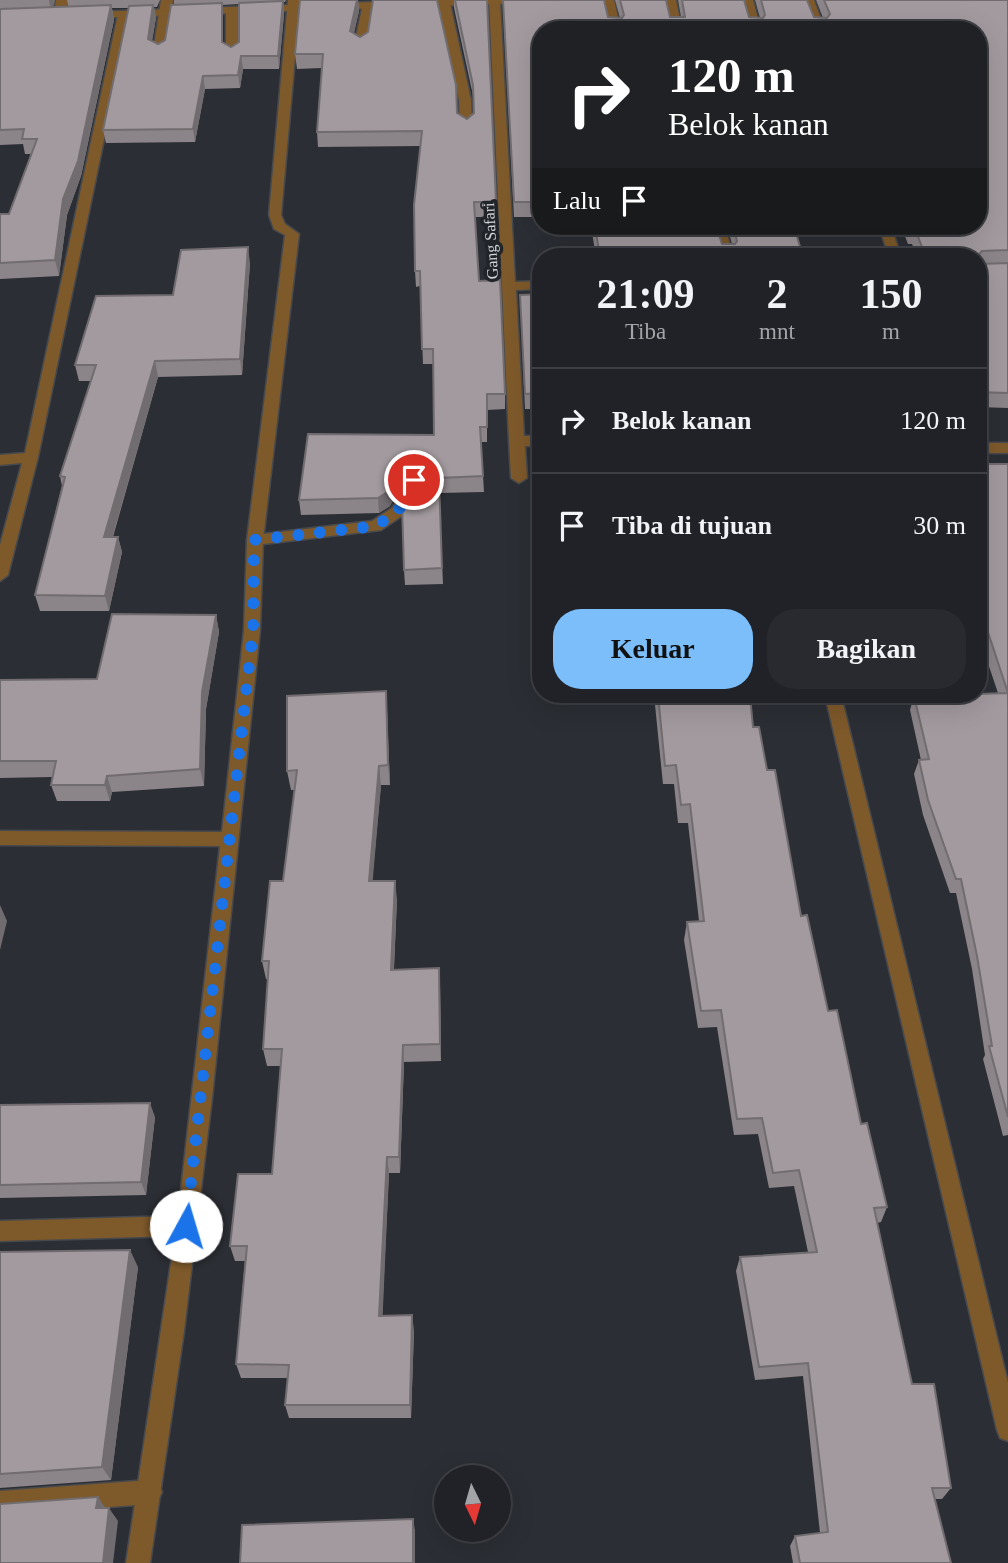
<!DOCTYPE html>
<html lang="id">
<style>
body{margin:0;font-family:"Times New Roman",serif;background:#282a2f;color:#f1f3f6;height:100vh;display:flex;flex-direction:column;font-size:26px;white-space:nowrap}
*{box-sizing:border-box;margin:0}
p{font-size:23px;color:#a2a4a7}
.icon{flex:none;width:38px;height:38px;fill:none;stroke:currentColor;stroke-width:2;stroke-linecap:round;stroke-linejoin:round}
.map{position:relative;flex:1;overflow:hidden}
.drawer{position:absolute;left:532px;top:248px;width:455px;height:455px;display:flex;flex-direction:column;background:#202227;border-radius:28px;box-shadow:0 7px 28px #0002,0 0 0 2px #3d3f44}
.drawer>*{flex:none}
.banner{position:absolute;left:532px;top:21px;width:455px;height:214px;border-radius:28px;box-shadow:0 7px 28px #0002,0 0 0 2px #3d3f44;background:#202124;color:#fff;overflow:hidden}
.needle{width:46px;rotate:175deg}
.controls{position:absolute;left:434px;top:1465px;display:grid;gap:14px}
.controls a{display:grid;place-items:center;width:77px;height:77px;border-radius:50%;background:#202227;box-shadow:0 7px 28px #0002,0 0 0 2px #3d3f44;font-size:35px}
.pin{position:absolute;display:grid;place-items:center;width:60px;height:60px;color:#fff;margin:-30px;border:4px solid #fff;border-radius:50%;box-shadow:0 2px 7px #0007}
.me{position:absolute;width:77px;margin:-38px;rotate:6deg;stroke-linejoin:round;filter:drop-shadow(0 0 5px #0008)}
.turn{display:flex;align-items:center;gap:24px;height:147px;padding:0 21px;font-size:32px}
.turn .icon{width:91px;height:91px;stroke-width:2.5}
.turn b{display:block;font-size:49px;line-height:60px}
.then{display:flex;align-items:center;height:66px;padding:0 21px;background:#0003;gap:14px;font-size:26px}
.eta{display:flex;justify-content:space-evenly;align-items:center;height:119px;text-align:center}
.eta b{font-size:42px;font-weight:800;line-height:49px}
.cta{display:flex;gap:14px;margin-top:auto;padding:14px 21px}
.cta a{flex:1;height:80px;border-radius:28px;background:#7cbef9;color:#111;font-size:28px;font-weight:800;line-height:80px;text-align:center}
.cta a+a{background:#282a2f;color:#f1f3f6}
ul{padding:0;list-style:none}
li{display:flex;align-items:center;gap:21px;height:105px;padding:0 21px;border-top:2px solid #3d3f44}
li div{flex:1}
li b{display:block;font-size:26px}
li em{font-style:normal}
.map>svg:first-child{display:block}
</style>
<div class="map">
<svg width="1008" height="1563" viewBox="0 0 1008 1563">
<rect width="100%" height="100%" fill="#2b2e34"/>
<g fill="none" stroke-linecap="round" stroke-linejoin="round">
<defs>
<g id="service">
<polygon points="363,3 373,5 366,46 360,49 354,46"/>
<polygon points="232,7 238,10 238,55 232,58 226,55 226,10"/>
<polygon points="414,475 422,480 403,515 381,530 255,545 247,540 255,535 372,521 392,508 409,476"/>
<polygon points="150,1480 158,1484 162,1492 158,1500 150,1504 0,1515 0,1491"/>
</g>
<g id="minor">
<polygon points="56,0 68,0 65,16 59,19 53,16"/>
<polygon points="161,0 173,0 165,52 159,55 153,52"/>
<polygon points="288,0 300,0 281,215 285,224 299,234 263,540 260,630 212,1098 184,1331 150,1563 126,1563 175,1236 0,1241 0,1221 178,1216 220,846 0,845 0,831 222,832 244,630 247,540 285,235 274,229 269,215"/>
<polygon points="443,0 450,3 471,100 472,128 466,132 460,128 459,100 438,3"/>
<polygon points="489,0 500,1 515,282 541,281 541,289 516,290 524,436 541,436 541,446 525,446 527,478 519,483 511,478 509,441"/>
<polygon points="602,0 614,0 621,30 609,30"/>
<polygon points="664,0 676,0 682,30 670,30"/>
<polygon points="741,0 753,0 761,30 749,30"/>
<polygon points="802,0 814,0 825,30 813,30"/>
<polygon points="124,11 130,14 38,457 8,575 0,581 0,545 22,463 0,465 0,455 25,453 118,14"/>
<polygon points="713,226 725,226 733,257 720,257"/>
<polygon points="879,226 891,226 901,257 889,257"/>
<rect x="978" y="443" width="30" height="10"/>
<polygon points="825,695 841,695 1008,1383 1008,1441 1000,1438 997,1430"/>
</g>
<polygon id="tertiary" points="426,0 528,0 522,3 91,18 85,15 91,12"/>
</defs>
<use href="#service" stroke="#46494e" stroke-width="3"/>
<use href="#minor" stroke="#46494e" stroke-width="3"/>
<use href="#tertiary" stroke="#46494e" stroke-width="3"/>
<use href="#service" fill="#7e592a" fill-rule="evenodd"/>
<use href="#minor" fill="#7e592a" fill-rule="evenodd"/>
<use href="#tertiary" fill="#7e592a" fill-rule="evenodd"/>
</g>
<g fill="#8b8488" fill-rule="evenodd">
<path d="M0,0H55L53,7L68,6L67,0H160L157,7H154L156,18L152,41L158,44L165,40L174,5V0H286L285,2H283L284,14L279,69H243L240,88L205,89L195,142L106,143L103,130L129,8H112L114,20L81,176L67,215L59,276L0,279V214H9L31,154H25L23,144L0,145ZM239,4V42L231,47L223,43V16L222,5Z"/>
<polygon points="357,0 358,0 359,11 354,33 457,113 467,119 474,113 474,100 454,8 454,0 487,0 496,217 475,217 479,281 505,394 505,409 487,410 487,442 481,442 484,492 439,493 443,584 405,585 404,570 418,475 415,473 407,475 390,506 379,513 301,515 299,500 434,435 433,364 423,364 420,286 416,287 415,271 421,146 318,147 317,132 322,68 297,69 295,54"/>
<polygon points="503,0 608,17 620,18 615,0 666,0 670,17 681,17 678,0 744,0 749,17 760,18 755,0 807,0 814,17 823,18 816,0 1008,0 1008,408 978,407 978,257 917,257 912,244 908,244 901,226 978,226 978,30 541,30 541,217 514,217"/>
<polygon points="591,226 716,226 722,244 732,244 727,226 794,226 803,257 596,257"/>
<polygon points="250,263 242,375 158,377 113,537 118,537 122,552 109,611 40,611 35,595 62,486 60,476 91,381 79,381 75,365 173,295"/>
<polygon points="541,294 541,409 525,409 520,295"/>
<polygon points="978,456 982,464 1008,464 1008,1135 1003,1136 983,1059 985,1055 972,969 956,893 950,893 923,815 914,774 919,760 921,760 910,710 914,696 998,693 978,634"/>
<polygon points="216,615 219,632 206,709 204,786 112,792 110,801 57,801 51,785 52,777 0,778 0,680 97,679"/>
<polygon points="654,695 750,695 753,727 767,770 801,916 861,1124 887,1207 881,1222 877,1223 912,1384 951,1488 942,1499 935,1499 951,1563 793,1563 790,1546 795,1536 820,1533 803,1376 755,1380 736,1271 740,1257 808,1252 794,1186 769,1188 758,1134 734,1135 717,1027 698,1028 684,940 687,922 699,921 688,823 678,823 674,784 663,784"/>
<polygon points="387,711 390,785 381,785 372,881 397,899 394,969 440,986 441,1061 404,1062 400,1173 389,1173 382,1316 414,1330 411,1418 289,1418 285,1405 288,1378 241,1378 236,1364 245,1261 235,1261 230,1246 272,1174 281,1066 267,1066 263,1049 268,979 266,979 262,961 283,881 294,790 291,790 287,771"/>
<polygon points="0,1105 155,1117 146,1195 0,1198"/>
<polygon points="0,1252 138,1267 111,1480 0,1488"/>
</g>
<g fill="#716c6f">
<polygon points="49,0 55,0 51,11"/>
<polygon points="357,0 358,0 359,11 351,45 350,31"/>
<polygon points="283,1 284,14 279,69 278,56"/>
<polygon points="222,3 223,16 223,55 222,42"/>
<polygon points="111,5 114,20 81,176 67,215 59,276 55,260 63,199"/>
<polygon points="153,5 156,18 150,52 148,39"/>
<polygon points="241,56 243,69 240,88 238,75"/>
<polygon points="203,76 205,89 195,142 193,129"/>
<polygon points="248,247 250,263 242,375 240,359"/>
<polygon points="155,361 158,377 108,552 104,537"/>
<polygon points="415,457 415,473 407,475 390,506 379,513 378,498 406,459"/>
<polygon points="118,537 122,552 109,611 105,596"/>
<polygon points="216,615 219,632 206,709 204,786 200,769 202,692"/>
<polygon points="386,691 387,711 390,785 388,765"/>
<polygon points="379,766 381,785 371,900 369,881"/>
<polygon points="107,776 112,792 110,801 105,785"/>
<polygon points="395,881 397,899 393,987 391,970"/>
<polygon points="0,905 7,921 0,950"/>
<polygon points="439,968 440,986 441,1061 440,1044"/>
<polygon points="403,1045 404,1062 400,1173 399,1157"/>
<polygon points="150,1103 155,1117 146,1195 141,1182"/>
<polygon points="387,1157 389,1173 382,1330 379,1316"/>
<polygon points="130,1250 138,1267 111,1480 102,1467"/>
<polygon points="412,1315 414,1330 411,1418 410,1405"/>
<polygon points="98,1497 107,1510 96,1508"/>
<polygon points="109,1508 118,1521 113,1563 103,1563"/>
<polygon points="413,1519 415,1530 415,1563 413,1563"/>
</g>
<g fill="#a29a9e" stroke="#716c6f" stroke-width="2">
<polygon points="300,0 357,0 350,31 360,37 368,32 373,0 437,0 456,85 457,113 467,119 474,113 473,85 455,0 487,0 496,202 474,202 479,281 500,280 505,394 487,394 487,427 480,427 483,476 439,478 442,568 404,570 402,503 424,464 415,457 406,459 389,491 378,498 299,500 308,434 434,435 433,349 422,349 420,271 415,271 414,205 422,131 317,132 323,54 295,54"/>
<polygon points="503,0 604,0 608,17 622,18 624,15 620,0 666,0 670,17 685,17 682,0 744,0 749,17 763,18 765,15 761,0 807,0 814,17 827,18 830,14 824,0 1008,0 1008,250 982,251 979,254 980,264 1008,263 1008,393 978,392 978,257 926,257 915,229 911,229 910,226 978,226 978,30 541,30 541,202 514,202"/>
<polygon points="283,1 278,56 241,56 238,75 203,76 193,129 103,130 129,6 153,5 148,39 158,44 165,40 171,5 222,3 222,42 231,47 239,42 239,3"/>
<polygon points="111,5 78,161 63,199 55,260 0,263 0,214 9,214 37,139 22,139 24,129 0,130 0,9"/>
<polygon points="595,226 716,226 722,244 735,244 737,241 733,226 794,226 803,257 600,257"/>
<polygon points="248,247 240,359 155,361 104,537 118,537 105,596 35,595 65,477 60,476 96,365 75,365 96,296 173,295 181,250"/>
<polygon points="541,294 541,393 525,394 520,295"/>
<polygon points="978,456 982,464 1008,464 1008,1117 989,1046 992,1046 977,956 961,879 956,879 928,800 919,760 929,759 914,696 978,695 978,694 1008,693 980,608 978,608"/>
<polygon points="112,614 216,615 202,692 200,769 107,776 105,785 51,785 56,761 0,761 0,680 97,679"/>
<polygon points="386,691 388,765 379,766 369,881 395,881 391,970 439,968 440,1044 403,1045 399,1157 387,1157 379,1316 412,1315 410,1405 285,1405 289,1365 236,1364 247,1246 230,1246 238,1174 272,1174 282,1049 263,1049 269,961 262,961 270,881 283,881 297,770 287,771 287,696"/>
<polygon points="658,695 750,695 753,727 759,727 767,770 775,770 801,916 807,915 828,1011 837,1010 861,1124 867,1123 887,1207 874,1208 912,1384 934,1384 951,1488 932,1488 951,1563 800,1563 795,1536 828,1532 808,1363 759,1367 740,1257 817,1252 799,1170 773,1173 762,1118 737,1119 721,1010 701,1011 687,922 704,921 690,804 681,805 676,765 665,766"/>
<polygon points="150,1103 141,1182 0,1185 0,1105"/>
<polygon points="130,1250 102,1467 0,1474 0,1252"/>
<polygon points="98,1497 96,1508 109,1508 103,1563 0,1563 0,1504"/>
<polygon points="413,1519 413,1563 240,1563 242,1525"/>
</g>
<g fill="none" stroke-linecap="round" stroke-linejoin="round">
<polyline stroke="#1a73e8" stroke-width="12" stroke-dasharray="0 21.6" points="186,1226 253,630 254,540 376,526 398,511 414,480"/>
</g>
<g text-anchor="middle" stroke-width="7" stroke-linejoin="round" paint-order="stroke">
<g font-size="16" fill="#d2d5d8" stroke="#21252a">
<text transform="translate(490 241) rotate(-93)" y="6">Gang Safari</text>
</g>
</g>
</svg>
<div class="controls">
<a><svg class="needle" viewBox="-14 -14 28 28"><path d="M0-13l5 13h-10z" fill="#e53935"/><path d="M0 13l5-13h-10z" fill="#a2a4a7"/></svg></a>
</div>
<div class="pin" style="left:414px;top:480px;background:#d93025"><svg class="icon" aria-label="arrive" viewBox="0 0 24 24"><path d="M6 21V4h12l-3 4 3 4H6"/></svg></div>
<svg class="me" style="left:186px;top:1226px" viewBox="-20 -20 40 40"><circle r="19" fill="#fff"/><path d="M0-13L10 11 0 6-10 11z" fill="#1a73e8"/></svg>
<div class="banner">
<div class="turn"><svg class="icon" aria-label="right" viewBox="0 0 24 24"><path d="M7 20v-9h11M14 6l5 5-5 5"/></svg><div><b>120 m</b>Belok kanan</div></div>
<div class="then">Lalu<svg class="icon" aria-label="arrive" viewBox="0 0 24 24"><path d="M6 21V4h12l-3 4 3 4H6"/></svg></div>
</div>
<section class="drawer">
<div class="eta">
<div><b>21:09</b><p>Tiba</p></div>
<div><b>2</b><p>mnt</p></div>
<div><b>150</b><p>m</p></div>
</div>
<ul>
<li><svg class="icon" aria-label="right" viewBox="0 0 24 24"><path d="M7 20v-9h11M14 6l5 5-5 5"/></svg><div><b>Belok kanan</b></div><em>120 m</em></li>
<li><svg class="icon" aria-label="arrive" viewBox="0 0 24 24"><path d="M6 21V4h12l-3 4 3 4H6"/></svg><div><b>Tiba di tujuan</b></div><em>30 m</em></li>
</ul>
<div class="cta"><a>Keluar</a><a>Bagikan</a></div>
</section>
</div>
